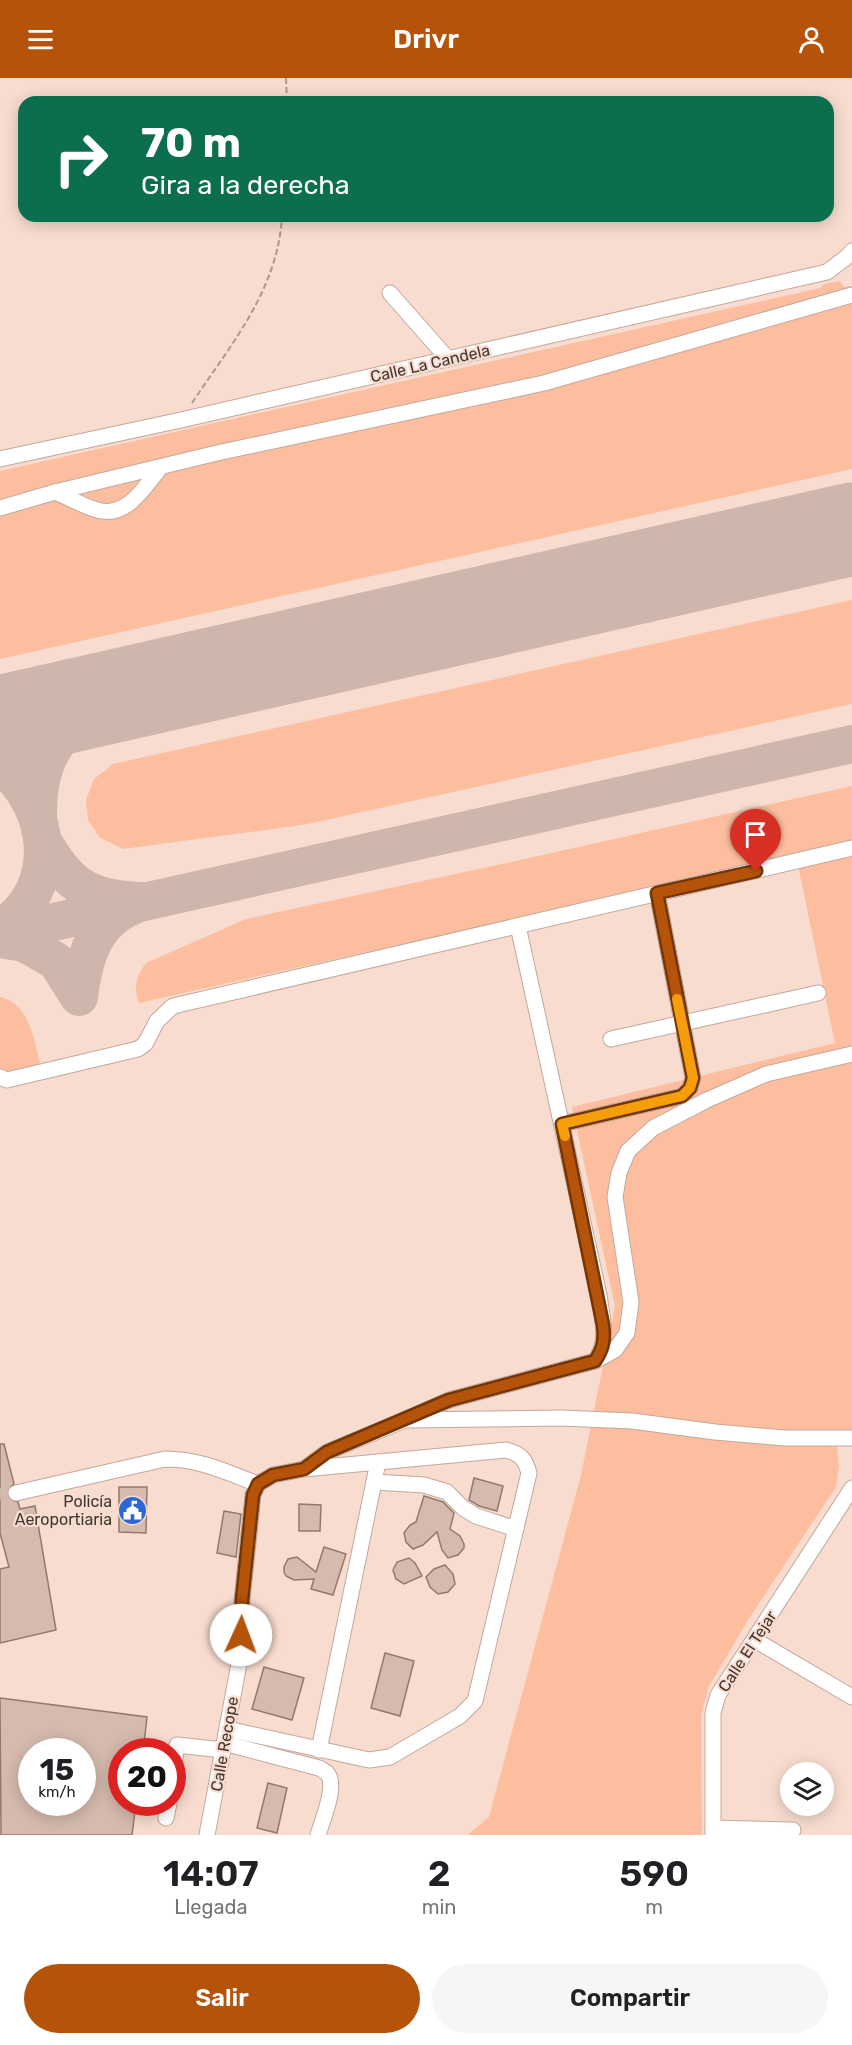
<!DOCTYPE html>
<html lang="es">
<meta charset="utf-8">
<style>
body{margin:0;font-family:Rubik,sans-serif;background:#f6f6f6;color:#202124;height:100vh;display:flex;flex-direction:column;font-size:22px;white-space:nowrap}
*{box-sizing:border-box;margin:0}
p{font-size:20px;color:#757577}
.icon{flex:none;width:33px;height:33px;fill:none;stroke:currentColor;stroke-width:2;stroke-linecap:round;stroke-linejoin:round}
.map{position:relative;height:1757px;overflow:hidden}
.drawer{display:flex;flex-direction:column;background:#fff;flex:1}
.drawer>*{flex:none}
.hud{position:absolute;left:18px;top:18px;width:816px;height:126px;border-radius:18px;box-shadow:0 3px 15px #0003;background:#0b6e4f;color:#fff;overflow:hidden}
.tools{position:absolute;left:780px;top:1684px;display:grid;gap:12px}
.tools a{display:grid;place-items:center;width:54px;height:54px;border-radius:50%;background:#fff;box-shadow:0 3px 15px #0003;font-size:30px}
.speed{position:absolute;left:18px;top:1660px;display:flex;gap:12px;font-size:30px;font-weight:700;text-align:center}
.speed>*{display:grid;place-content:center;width:78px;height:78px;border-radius:50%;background:#fff;box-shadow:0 3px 15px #0003;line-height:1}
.speed small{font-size:15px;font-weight:400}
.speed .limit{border:9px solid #d22;background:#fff;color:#111}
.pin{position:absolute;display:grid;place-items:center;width:51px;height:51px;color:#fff;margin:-62px -26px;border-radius:50% 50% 50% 0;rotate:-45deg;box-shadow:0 0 6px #0007}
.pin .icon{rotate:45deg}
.me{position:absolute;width:66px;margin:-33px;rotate:2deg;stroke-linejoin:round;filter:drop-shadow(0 0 4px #0008)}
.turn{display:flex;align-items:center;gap:21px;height:126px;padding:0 24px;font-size:27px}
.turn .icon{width:78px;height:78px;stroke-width:2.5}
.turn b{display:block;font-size:42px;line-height:51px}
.eta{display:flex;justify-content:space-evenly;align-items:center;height:102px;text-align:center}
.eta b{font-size:36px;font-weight:600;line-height:42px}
.button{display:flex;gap:12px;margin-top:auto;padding:12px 24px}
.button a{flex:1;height:69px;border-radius:36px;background:#b45309;color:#fff;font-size:24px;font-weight:600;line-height:69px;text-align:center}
.button a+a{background:#f6f6f6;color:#202124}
header{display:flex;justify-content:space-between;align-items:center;height:78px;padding:0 24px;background:#b45309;color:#fff;font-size:27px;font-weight:600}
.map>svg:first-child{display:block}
</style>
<header><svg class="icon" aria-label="menu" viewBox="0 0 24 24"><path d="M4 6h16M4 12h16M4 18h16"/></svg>Drivr<svg class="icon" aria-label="person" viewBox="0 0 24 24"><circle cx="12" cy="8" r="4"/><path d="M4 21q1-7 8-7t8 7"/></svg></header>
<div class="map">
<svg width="852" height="1757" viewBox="0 0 852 1757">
<rect width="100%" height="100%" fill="#f8dccf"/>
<g fill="#fdbe9f">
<polygon points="840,203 844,209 852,208 852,391 0,581 0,393 820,210 824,206"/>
<polygon points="852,522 852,626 303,747 123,771 99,759 88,742 86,722 94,701 113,686"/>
<path d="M852,708V1366L837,1368L839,1388L836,1409L750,1539L709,1608L701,1637L702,1757H467L489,1739L581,1397L615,1228L572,1029L835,965L796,778L139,925C133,909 136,899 146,885L246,841L511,784Z"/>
<path d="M0,919C29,925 34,961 40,985L30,992L6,996L0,991Z"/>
</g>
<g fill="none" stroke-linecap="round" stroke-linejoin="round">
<g stroke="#cfb6ac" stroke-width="38">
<path d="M0,687C52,728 62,812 0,850"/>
<path d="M38,739C37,680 56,660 97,623"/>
<polyline points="0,856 852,666"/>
<path d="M0,861L24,865L56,883L79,919C83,886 91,851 122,833C129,829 137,826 144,823C92,822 69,810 43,763"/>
</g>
<polyline stroke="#cfb6ac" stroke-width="93" points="0,644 852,451"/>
</g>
<g fill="#d5baad" stroke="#93796d" stroke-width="1.5" fill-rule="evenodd">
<polygon points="0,1366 4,1366 14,1406 7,1412 9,1421 18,1424 20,1431 35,1428 56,1552 0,1565 0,1491 9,1489 0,1455"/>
<polygon points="474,1400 503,1408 497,1433 479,1428 469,1422"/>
<polygon points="119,1409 147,1409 146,1455 119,1454"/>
<polygon points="424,1418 443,1424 454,1435 450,1451 460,1458 464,1466 464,1470 458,1477 448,1480 442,1472 437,1454 423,1467 413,1471 406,1464 404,1455 410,1447 416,1444"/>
<polygon points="299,1426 321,1427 320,1453 299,1453"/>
<polygon points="224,1433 241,1436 236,1479 217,1475"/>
<polygon points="324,1469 346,1476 333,1517 311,1511 314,1501 294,1502 286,1498 284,1494 284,1489 288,1481 297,1479 316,1494"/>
<polygon points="409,1480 415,1485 422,1498 404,1506 396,1501 393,1492 397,1484"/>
<polygon points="445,1487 453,1496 455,1506 448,1514 438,1516 430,1509 426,1499 434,1491"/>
<polygon points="385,1575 414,1583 400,1638 371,1630"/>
<polygon points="264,1589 304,1600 292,1642 252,1631"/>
<path d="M0,1620L147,1639L143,1674H122V1725H136L132,1757H1ZM32,1674H82V1725H32Z"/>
<polygon points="268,1705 287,1710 277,1755 257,1750"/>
</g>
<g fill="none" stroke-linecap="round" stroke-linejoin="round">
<polyline stroke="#d4bbaf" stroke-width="15" stroke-dasharray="15 8" stroke-linecap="butt" points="0,1418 16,1415"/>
<defs>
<g id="minor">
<polyline points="390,215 448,281"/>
<polyline points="0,381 181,342 827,194 848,178 852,173"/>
<path d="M55,414C68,419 81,427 94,431C125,443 144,410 160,390"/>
<polyline points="0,430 55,414 217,375 544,305 852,217"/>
<path d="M518,848L599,1217C602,1242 610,1261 595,1283"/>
<polyline points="611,961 818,915"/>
<polyline points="0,999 7,1002 138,971 145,966 157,943 173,928 852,770"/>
<polyline points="562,1046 682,1018 690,1010 693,1000 657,815"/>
<polyline points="405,1342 449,1322 595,1283 615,1272 627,1255 631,1224 615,1119 619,1095 628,1073 653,1050 707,1022 766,996 852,976"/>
<polyline points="304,1391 327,1374 405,1342 561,1340 632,1343 715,1354 785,1360 852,1360"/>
<polyline points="374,1404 424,1407 447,1414 463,1430 476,1438 516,1451"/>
<path d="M16,1415L165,1381C200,1381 226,1394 258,1406"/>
<polyline points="755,1562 852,1619"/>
<path d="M224,1665L319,1690C322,1692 325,1693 327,1695C338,1707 322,1743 318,1757"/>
<polyline points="319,1672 378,1384"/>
<polyline points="172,1699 177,1667 223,1672"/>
<polyline points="166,1740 169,1725"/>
<polyline points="713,1750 793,1752"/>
<path d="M207,1757L241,1575L242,1522L253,1417L258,1406L273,1397L304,1391L506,1372C521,1376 525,1381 529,1395L475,1623L460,1638L390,1679L369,1682L227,1651"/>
<polyline points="713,1757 713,1635 718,1617 852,1410"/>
</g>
</defs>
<use href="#minor" stroke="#c3a89b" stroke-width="17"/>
<g stroke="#ad988e" stroke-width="2" stroke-dasharray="6 3" stroke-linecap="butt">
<polyline points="286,0 287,24"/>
<path d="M192,325C231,266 278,212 282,138"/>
</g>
<use href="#minor" stroke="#fff" stroke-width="15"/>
</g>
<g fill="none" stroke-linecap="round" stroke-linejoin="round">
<defs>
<path id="route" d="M241,1557L242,1522L253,1417L258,1406L273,1397L304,1391L327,1374L449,1322L595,1283C603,1271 605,1262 603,1247L562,1046L682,1018L690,1010L693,1000L657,815L756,793"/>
</defs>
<use href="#route" stroke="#753606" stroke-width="15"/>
<use href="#route" stroke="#b45309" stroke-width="10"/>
<polyline stroke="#f59e0b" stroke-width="10" points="565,1058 562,1046 682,1018 690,1010 693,1000 677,921"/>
</g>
<defs>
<symbol id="civic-disc" viewBox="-11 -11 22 22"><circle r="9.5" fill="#2d67d4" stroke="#f8dccf"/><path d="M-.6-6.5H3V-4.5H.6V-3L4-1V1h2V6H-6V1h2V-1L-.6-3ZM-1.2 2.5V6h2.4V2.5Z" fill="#fff"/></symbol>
</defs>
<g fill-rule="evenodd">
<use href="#civic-disc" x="116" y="1416" width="33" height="33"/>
</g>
<g text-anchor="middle" stroke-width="4.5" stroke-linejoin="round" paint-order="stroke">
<g font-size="16" fill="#423731" stroke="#f8dccf">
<text transform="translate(430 285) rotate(-13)" y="6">Calle La Candela</text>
<text transform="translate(747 1573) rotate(-57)" y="6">Calle El Tejar</text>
<text transform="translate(224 1666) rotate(-80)" y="6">Calle Recope</text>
</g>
<g font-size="16" fill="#423731" stroke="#f8dccf" text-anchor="end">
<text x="112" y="1429">Policía<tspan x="112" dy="18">Aeroportiaria</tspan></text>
</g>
</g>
</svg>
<div class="tools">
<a><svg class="icon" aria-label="layers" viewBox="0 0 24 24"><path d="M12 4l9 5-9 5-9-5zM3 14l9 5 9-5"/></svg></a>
</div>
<div class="speed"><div>15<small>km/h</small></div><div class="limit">20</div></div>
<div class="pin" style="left:756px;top:793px;background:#d93025"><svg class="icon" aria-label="arrive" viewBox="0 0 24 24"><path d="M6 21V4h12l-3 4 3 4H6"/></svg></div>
<svg class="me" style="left:241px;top:1557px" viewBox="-20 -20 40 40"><circle r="19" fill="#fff"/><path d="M0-13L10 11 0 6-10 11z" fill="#b45309"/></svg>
<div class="hud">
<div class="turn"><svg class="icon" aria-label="right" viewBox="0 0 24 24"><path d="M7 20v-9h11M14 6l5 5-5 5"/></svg><div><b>70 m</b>Gira a la derecha</div></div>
</div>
</div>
<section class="drawer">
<div class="eta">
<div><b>14:07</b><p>Llegada</p></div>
<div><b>2</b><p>min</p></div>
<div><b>590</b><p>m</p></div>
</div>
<div class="button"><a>Salir</a><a>Compartir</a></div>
</section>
